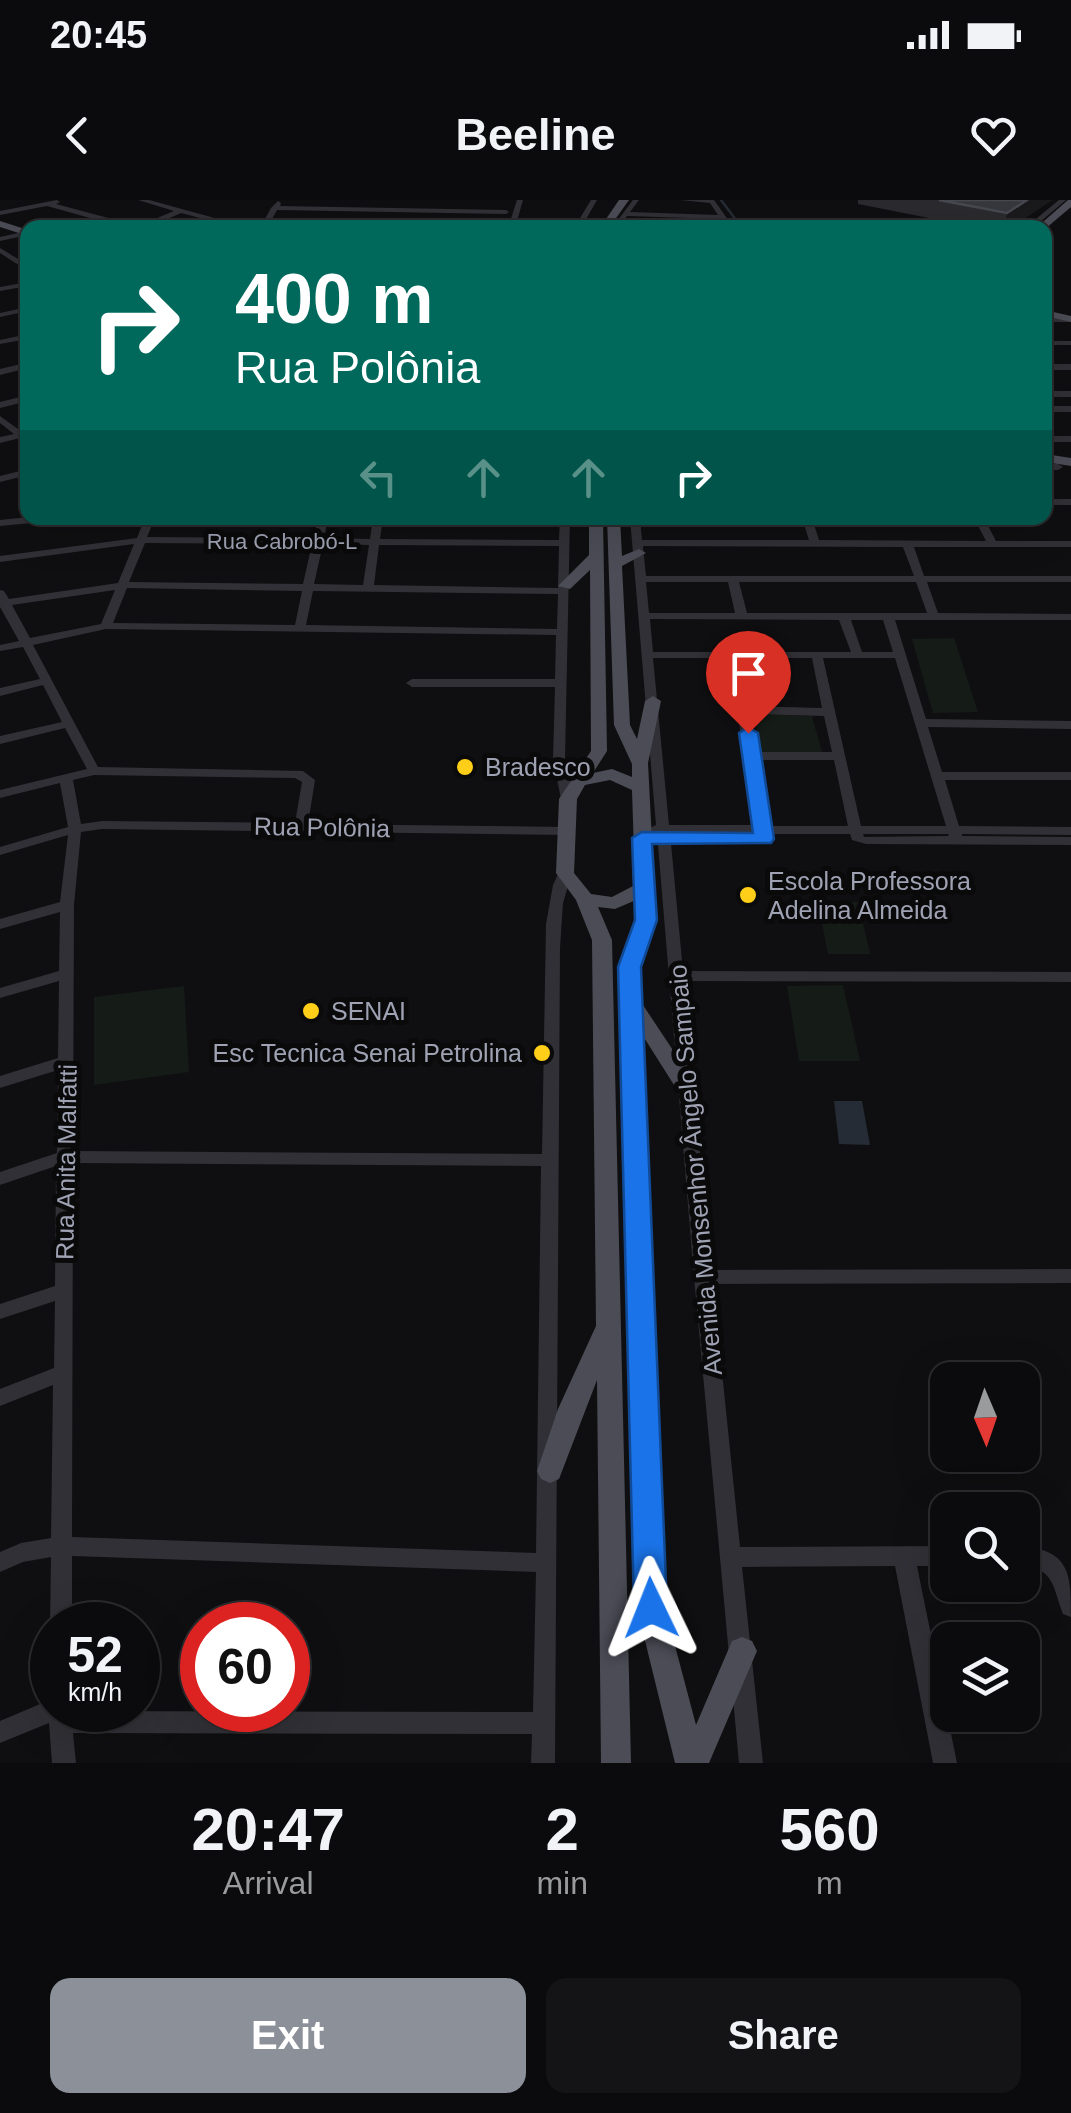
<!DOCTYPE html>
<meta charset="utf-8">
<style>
body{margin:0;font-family:Helvetica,sans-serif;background:#141416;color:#f1f3f6;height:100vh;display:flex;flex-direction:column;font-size:38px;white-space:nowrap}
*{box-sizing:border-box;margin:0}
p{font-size:32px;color:#9a9b9d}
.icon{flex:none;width:55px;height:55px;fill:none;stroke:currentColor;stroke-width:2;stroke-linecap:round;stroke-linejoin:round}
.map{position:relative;height:1563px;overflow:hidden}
.side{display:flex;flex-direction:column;background:#0b0b0d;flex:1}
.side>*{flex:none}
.top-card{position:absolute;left:20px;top:20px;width:1032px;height:305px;border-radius:20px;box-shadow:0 10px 40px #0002,0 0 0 2px #2b2b2e;background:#00695c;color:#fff;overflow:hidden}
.needle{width:65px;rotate:178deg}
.buttons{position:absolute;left:930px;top:1162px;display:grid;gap:20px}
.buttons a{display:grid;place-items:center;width:110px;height:110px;border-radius:20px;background:#0b0b0d;box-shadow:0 10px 40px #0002,0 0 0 2px #2b2b2e;font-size:50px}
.speed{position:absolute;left:30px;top:1402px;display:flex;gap:20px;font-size:50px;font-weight:700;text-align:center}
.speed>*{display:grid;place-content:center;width:130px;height:130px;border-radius:50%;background:#0b0b0d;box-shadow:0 10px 40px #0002,0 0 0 2px #2b2b2e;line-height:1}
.speed small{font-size:25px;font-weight:400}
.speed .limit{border:15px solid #d22;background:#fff;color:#111}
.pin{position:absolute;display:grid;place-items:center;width:85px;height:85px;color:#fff;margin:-102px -42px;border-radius:50% 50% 50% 0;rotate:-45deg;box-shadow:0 0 10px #0007}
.pin .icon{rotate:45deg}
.me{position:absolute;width:110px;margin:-55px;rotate:358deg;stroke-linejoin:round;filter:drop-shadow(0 0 8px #0008)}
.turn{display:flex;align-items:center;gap:35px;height:210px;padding:0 50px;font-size:45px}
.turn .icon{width:130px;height:130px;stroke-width:2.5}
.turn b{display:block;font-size:70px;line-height:85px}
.lanes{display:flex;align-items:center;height:95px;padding:0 50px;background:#0003;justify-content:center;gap:50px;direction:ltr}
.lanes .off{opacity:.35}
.eta{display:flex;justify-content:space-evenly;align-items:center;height:170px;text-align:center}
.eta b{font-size:60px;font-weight:800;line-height:70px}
.button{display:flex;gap:20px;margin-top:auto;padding:20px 50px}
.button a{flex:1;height:115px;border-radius:20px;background:#8c9099;color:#fff;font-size:40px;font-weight:800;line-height:115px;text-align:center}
.button a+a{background:#141416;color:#f1f3f6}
.status{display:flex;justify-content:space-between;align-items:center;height:70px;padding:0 50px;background:#0b0b0d;direction:ltr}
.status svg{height:28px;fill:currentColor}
header{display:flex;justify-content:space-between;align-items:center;height:130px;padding:0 50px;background:#0b0b0d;font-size:45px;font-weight:800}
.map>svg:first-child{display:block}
</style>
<div class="status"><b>20:45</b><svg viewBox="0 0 49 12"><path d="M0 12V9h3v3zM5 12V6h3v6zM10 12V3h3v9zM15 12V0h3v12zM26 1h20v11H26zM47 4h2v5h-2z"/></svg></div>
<header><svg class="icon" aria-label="back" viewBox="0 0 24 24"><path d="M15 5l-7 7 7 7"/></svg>Beeline<svg class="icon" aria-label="heart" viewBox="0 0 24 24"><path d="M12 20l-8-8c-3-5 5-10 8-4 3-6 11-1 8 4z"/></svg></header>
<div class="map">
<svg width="1071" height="1563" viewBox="0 0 1071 1563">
<rect width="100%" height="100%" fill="#0f0f11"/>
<g fill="#151b17">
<polygon points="954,438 978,512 933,513 912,439"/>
<polygon points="753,514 812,516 822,552 762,554"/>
<polygon points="818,702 858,702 870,754 828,754"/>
<polygon points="843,785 860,861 799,861 787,786"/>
<polygon points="184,786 189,872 94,885 94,797"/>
</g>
<polygon fill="#252c35" points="862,901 870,945 839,944 834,901"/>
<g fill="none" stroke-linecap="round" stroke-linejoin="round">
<polyline stroke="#252c35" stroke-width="2.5" points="721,0 742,28"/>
<g fill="#303036" fill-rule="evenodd">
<polygon points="57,0 60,2 56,4 138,26 174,11 138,0 149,0 251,28 238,28 181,13 147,28 126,28 47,6 0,15 0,11"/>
<polygon points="517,0 523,0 515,28 508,28"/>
<polygon points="591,0 597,0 581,28 574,28"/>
<polygon points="633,0 639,0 630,12 718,15 710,3 680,0 714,0 734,28 727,28 721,19 627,16 619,28 612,28"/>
<polygon points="1059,0 1066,0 1033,28 1025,28"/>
<polygon points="278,1 281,3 280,6 506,10 509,12 506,14 277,10 267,28 260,28 271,8"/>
<polygon points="27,31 28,35 0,41 0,37"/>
<polygon points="0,48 28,65 28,71 0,53"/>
<polygon points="28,82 28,86 0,91 0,87"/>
<polygon points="28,107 28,111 0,117 0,113"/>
<rect x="1045" y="118" width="26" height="4"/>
<polygon points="28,134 28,139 0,144 0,140"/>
<rect x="1045" y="141" width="26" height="4"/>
<polygon points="25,163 28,163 28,168 0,175 0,169"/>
<rect x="1045" y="164" width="26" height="6"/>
<rect x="1045" y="191" width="26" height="6"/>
<polygon points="28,195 28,201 0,208 0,202"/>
<rect x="1045" y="206" width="26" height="6"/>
<polygon points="0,216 22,232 28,230 28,236 0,243 0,237 14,234 0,223"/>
<rect x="1045" y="236" width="26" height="6"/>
<polygon points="1045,264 1058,264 1063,267 1058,270 1045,270"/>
<polygon points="28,269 28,275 0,282 0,276"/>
<rect x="1045" y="299" width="26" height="6"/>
<polygon points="28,317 58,318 53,321 0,326 0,320"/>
<path d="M145,318H155L147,337L314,338L318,318H328L324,338L370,339L373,318H383L380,339L559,340L560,318H570L565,559L575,599L568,603L561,599L553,559L555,487H412L406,483L412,479H555L556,435L106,429L33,445L98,567L303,571L315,580L308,624L568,627L575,631L568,635L102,629L81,632L74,705L73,951L542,954L546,724L553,685L560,670L565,669L572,673L563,703L560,748L555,1563H531L532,1534L73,1533L76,1563H52L49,1523L0,1543V1521L52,1499V1510L71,1511L533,1512L536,1372L72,1356V1425H52V1430L50,1425L51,1357L23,1362L0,1372V1352L21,1343L51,1338L53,1185L0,1206V1189L54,1168L55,1101L0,1119V1104L55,1086L56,966L0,985V972L57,953L58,870L0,888V876L58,858L59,781L0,798V788L59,771L60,712L0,729V719L60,702L68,635L0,655V647L68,627L60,583L0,598V590L87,569L65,528L0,544V536L62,522L43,485L0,496V488L40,479L23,447L0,451V445L19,441L0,407V390L4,391L9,399L118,383L134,344L0,362V356L137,338ZM145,343L312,344L303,384L129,382ZM323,344L369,345L363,385L314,384ZM379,345L559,346L558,388L374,385ZM127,388L302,391L295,425L113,423ZM115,390L101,424L30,438L12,405ZM313,391L558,394L557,429L306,425ZM94,575L295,578L302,582L295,623L102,621L81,624L73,580ZM73,963L541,966L536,1353L72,1337Z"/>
<path d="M630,318H640L642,340H809L802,318H812L819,340L986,341L974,318H984L996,341H1071V347H914L924,376H1071V382H927L938,413L1071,414V420H895L926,519L1071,521V529L928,527L942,572H1071V580H945L959,626L1071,627V635L962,634V636L1071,637V645L866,644L852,640L850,634H770L771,639L764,643L759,642L756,634L670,633L683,771L1071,772V782L684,781L711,1070L1071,1069V1083L713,1084L740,1347L948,1346V1366H917L957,1563H933L895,1366L742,1367L763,1563H739L694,1077L657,633L648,629L656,625ZM643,346L903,347L914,376H646ZM646,382H728L735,413H649ZM739,382H916L927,413H747ZM650,419L839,420L851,452H653ZM851,420H883L893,452H862ZM653,458H729L755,625H669ZM740,458H812L822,508L748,506ZM823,458H895L946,626H861ZM750,514L824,516L832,552H756ZM757,560H834L848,626H768ZM863,634H948L949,636L864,637Z"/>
<path d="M1022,1346C1071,1351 1071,1375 1071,1417L1063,1414C1053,1389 1055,1368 1022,1366Z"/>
</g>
<g fill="#4b4c55" fill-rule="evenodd">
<polygon points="619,0 629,0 609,28 600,28"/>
<polygon points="1068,0 1071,0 1071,7 1045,29 1036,28"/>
<polygon points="0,21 28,30 28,36 0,27"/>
<polygon points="1045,110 1071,116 1071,122 1045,116"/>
<polygon points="1045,254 1071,258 1071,266 1045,262"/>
<path d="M589,318H603L607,551L593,573L612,569L632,577V564L614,525L607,318H620L622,356L639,349L646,353L622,366L630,525L637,539L645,501L653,496L661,501L648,563L656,720L640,767L641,802L700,891L697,896H681L643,836L665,1408L696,1525L732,1441L742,1437L752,1441L757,1451L709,1563H675L637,1408L620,767L636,720V700L615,709L598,707L612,740L631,1563H601L597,1180L559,1279L550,1283L541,1279L537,1271L558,1209L596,1126L592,740L576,700L556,673L559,599L591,551L590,370L570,389L558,386L589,355ZM610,580L632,590L635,685L612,697L591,694L574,673L577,599L585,585Z"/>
</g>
</g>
<polygon fill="#2b2b2f" points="858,0 1052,0 1010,28 980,28 858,4"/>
<polygon fill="#1a1a1d" points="1027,0 1052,0 1010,28 1004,28 1007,13"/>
<polygon fill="#37383d" stroke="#474850" stroke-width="2.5" points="939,0 1027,0 1007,13"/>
<polygon fill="#1a73e8" stroke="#114b97" stroke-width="2.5" points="748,527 758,533 774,639 771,643 652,644 657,720 641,767 667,1408 662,1418 651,1423 639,1418 634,1408 618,767 635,720 632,638 642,632 753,633 739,533"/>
<g fill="#ffce18" stroke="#0a0a0b" stroke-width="4">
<circle cx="465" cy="567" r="10"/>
<circle cx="748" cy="695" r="10"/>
<circle cx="311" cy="811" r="10"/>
<circle cx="542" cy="853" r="10"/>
</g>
<g text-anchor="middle" stroke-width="10" stroke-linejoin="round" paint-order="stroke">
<g font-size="22" fill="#9ea2b3" stroke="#0a0a0b">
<text x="282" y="349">Rua Cabrobó-L</text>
</g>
<g font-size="25" fill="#9ea2b3" stroke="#0a0a0b" text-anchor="start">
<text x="485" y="576">Bradesco</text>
<text x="768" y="690">Escola Professora<tspan x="768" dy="29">Adelina Almeida</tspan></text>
<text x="331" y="820">SENAI</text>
<text x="522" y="862" text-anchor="end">Esc Tecnica Senai Petrolina</text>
</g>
<g font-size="25" fill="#9ea2b3" stroke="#0a0a0b">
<text transform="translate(322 627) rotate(1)" y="9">Rua Polônia</text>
<text transform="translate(66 962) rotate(-89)" y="9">Rua Anita Malfatti</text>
<text transform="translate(695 970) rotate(-95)" y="9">Avenida Monsenhor Ângelo Sampaio</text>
</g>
</g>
</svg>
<div class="buttons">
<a><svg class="needle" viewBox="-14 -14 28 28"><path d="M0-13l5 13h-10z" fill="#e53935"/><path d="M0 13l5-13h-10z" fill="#9a9b9d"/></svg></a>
<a><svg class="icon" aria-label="search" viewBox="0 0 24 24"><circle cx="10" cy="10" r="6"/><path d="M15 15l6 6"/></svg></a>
<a><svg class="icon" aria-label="layers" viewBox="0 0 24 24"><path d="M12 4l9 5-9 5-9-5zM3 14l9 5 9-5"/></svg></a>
</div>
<div class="speed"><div>52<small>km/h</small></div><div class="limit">60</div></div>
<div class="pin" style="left:748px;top:533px;background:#d93025"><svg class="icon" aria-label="arrive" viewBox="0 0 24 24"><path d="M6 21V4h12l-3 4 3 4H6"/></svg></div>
<svg class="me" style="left:651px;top:1408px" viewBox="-20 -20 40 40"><path d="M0-17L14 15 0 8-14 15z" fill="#1a73e8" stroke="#fff" stroke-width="4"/></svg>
<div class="top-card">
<div class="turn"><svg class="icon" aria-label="right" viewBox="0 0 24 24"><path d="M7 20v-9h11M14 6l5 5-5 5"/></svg><div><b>400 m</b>Rua Polônia</div></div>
<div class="lanes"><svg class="icon off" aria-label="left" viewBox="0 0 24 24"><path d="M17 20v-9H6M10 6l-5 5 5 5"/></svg><svg class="icon off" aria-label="ahead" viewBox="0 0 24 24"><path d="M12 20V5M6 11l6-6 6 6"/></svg><svg class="icon off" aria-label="ahead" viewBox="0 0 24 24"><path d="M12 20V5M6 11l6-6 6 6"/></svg><svg class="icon" aria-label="right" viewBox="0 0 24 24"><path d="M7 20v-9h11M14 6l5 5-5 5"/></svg></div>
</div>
</div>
<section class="side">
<div class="eta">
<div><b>20:47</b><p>Arrival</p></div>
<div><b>2</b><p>min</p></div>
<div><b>560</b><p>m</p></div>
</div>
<div class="button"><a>Exit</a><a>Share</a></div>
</section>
